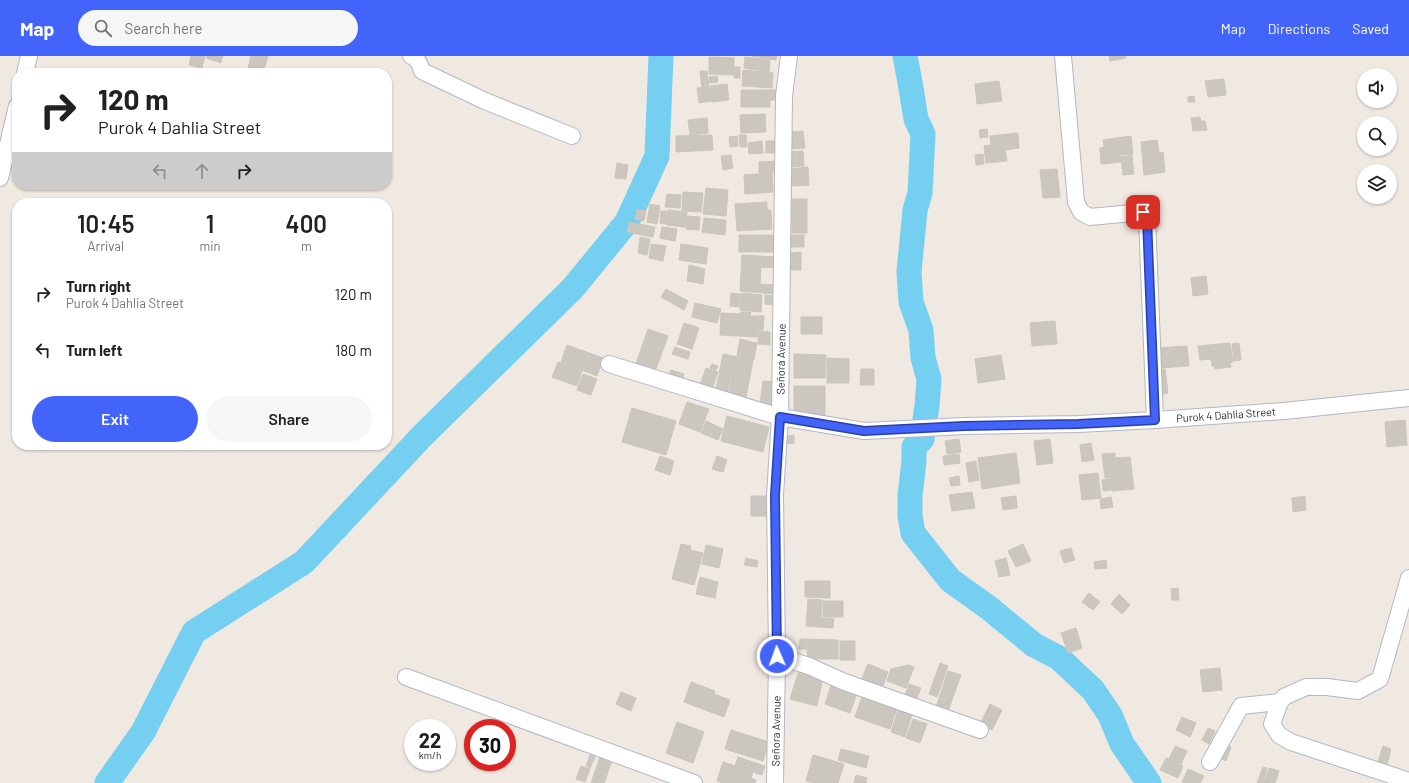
<!DOCTYPE html>
<meta charset="utf-8">
<style>
body{margin:0;font-family:Barlow,sans-serif;background:#f6f6f6;color:#202124;height:100vh;display:flex;flex-direction:column;font-size:15px;white-space:nowrap}
*{box-sizing:border-box;margin:0}
p{font-size:13px;color:#757577}
.icon{flex:none;width:22px;height:22px;fill:none;stroke:currentColor;stroke-width:2;stroke-linecap:round;stroke-linejoin:round}
.map{position:relative;flex:1;overflow:hidden}
.details{position:absolute;left:12px;top:142px;width:380px;height:252px;display:flex;flex-direction:column;background:#fff;border-radius:16px;box-shadow:0 1px 3px #0004}
.details>*{flex:none}
.banner{position:absolute;left:12px;top:12px;width:380px;height:122px;border-radius:16px;box-shadow:0 1px 3px #0004;background:#fff;color:#202124;overflow:hidden}
.tools{position:absolute;left:1357px;top:12px;display:grid;gap:8px}
.tools a{display:grid;place-items:center;width:40px;height:40px;border-radius:50%;background:#fff;box-shadow:0 1px 3px #0004;font-size:20px}
.speed{position:absolute;left:404px;top:663px;display:flex;gap:8px;font-size:20px;font-weight:700;text-align:center}
.speed>*{display:grid;place-content:center;width:52px;height:52px;border-radius:50%;background:#fff;box-shadow:0 1px 3px #0004;line-height:1}
.speed small{font-size:10px;font-weight:400}
.speed .limit{border:6px solid #d22;background:#fff;color:#111}
.pin{position:absolute;display:grid;place-items:center;width:34px;height:34px;color:#fff;margin:-17px;border-radius:8px;box-shadow:0 2px 6px #0006}
.me{position:absolute;width:44px;margin:-22px;rotate:358deg;stroke-linejoin:round;filter:drop-shadow(0 0 3px #0008)}
.turn{display:flex;align-items:center;gap:14px;height:84px;padding:0 20px;font-size:18px}
.turn .icon{width:52px;height:52px;stroke-width:2.5}
.turn b{display:block;font-size:28px;line-height:34px}
.lanes{display:flex;align-items:center;height:38px;padding:0 20px;background:#0003;justify-content:center;gap:20px;direction:ltr}
.lanes .off{opacity:.35}
.eta{display:flex;justify-content:space-evenly;align-items:center;height:68px;text-align:center}
.eta b{font-size:24px;font-weight:600;line-height:28px}
.button{display:flex;gap:8px;margin-top:auto;padding:8px 20px}
.button a{flex:1;height:46px;border-radius:24px;background:#4264fb;color:#fff;font-size:16px;font-weight:600;line-height:46px;text-align:center}
.button a+a{background:#f6f6f6;color:#202124}
ul{padding:0;list-style:none}
li{display:flex;align-items:center;gap:12px;height:56px;padding:0 20px}
li div{flex:1}
li b{display:block;font-size:15px}
li em{font-style:normal}
header{display:flex;align-items:center;gap:24px;box-sizing:border-box;height:56px;padding:0 20px;background:#4264fb;color:#fff}
header strong{font-size:19px}
nav{display:flex;gap:22px;margin-inline-start:auto;font-size:14px}
.search{width:280px;height:36px;background:#f6f6f6;display:flex;align-items:center;gap:10px;box-sizing:border-box;padding:0 14px;border-radius:22px;color:#757577;font-size:15px}
.map>svg:first-child{display:block}
</style>
<header>
<strong>Map</strong>
<div class="search"><svg class="icon" aria-label="search" viewBox="0 0 24 24"><circle cx="10" cy="10" r="6"/><path d="M15 15l6 6"/></svg>Search here</div>
<nav><a>Map</a><a>Directions</a><a>Saved</a></nav>
</header>
<div class="map">
<svg width="1409" height="727" viewBox="0 0 1409 727">
<rect width="100%" height="100%" fill="#efe9e1"/>
<g fill="none" stroke-linecap="round" stroke-linejoin="round">
<g stroke="#75cff0" stroke-width="25">
<polyline points="905,0 910,26 916,63 923,78 920,137 915,154 909,216 911,246 921,274 923,302 929,323 927,350 922,383 914,391 914,405 910,440 910,460 913,477 950,524 989,552 1034,589 1059,602 1093,634 1110,659 1122,688 1149,727"/>
<polyline points="107,727 143,676 194,576 304,506 423,379 573,232 627,166 657,100 661,0"/>
</g>
</g>
<g fill="#cbc7bf" stroke="#cbc5ba">
<polygon points="191,0 205,0 202,12 189,9"/>
<polygon points="207,0 223,0 221,7 206,2"/>
<polygon points="251,0 268,0 263,17 247,17"/>
<polygon points="752,0 777,0 776,4"/>
<polygon points="1109,0 1125,0 1126,2 1110,5"/>
<polygon points="709,1 734,2 734,19 709,18"/>
<polygon points="745,1 770,4 769,16 744,12"/>
<polygon points="735,11 740,11 740,22 734,22"/>
<polygon points="202,12 215,17 200,17"/>
<polygon points="743,14 773,17 772,32 742,30"/>
<polygon points="700,15 707,15 709,30 702,31"/>
<polygon points="717,20 718,26 710,27 709,21"/>
<polygon points="1224,23 1226,39 1208,41 1205,25"/>
<polygon points="999,25 1002,45 977,48 975,28"/>
<polygon points="727,28 729,44 712,46 710,30"/>
<polygon points="709,31 711,45 699,47 697,32"/>
<polygon points="741,34 777,34 777,44 770,44 770,51 741,51"/>
<polygon points="1194,40 1195,46 1188,46 1188,41"/>
<polygon points="765,58 766,76 741,77 740,59"/>
<polygon points="1200,61 1201,65 1205,65 1207,74 1193,75 1191,62"/>
<polygon points="707,62 708,77 690,79 688,64"/>
<polygon points="987,73 988,81 980,82 979,74"/>
<polygon points="803,75 805,92 793,93 791,76"/>
<polygon points="1018,77 1019,92 1005,94 1007,105 986,107 984,90 991,89 990,80"/>
<polygon points="712,79 713,94 676,96 676,80"/>
<polygon points="739,79 746,79 747,91 740,91"/>
<polygon points="737,80 738,90 730,91 729,81"/>
<polygon points="1131,80 1133,98 1121,99 1120,89 1104,91 1103,84"/>
<polygon points="1157,84 1159,97 1163,96 1165,116 1144,119 1141,86"/>
<polygon points="762,85 763,97 749,98 748,87"/>
<rect x="766" y="85" width="12" height="12"/>
<polygon points="1119,90 1121,106 1101,108 1100,92"/>
<polygon points="803,95 804,110 792,111 790,96"/>
<polygon points="983,98 984,108 976,109 975,99"/>
<polygon points="731,99 733,112 723,114 721,100"/>
<polygon points="1132,99 1134,118 1123,119 1121,101"/>
<polygon points="778,105 778,116 759,117 759,106"/>
<polygon points="617,107 628,109 626,123 615,122"/>
<polygon points="808,111 809,129 792,130 791,113"/>
<polygon points="1057,113 1060,141 1043,142 1040,114"/>
<polygon points="772,117 773,136 745,138 744,119"/>
<polygon points="706,132 728,134 726,160 703,158"/>
<polygon points="683,136 703,137 701,156 682,155"/>
<polygon points="667,138 681,139 680,152 665,151"/>
<rect x="792" y="143" width="15" height="34"/>
<polygon points="767,146 767,154 771,154 772,173 737,175 735,148"/>
<polygon points="650,148 660,150 657,168 647,166"/>
<polygon points="637,153 646,155 644,165 635,163"/>
<polygon points="668,154 687,156 685,171 667,169"/>
<polygon points="661,155 667,155 666,168 660,167"/>
<polygon points="687,160 700,161 699,174 686,173"/>
<polygon points="704,162 726,164 725,179 702,176"/>
<polygon points="629,166 655,171 653,181 627,176"/>
<polygon points="662,171 677,173 675,185 660,182"/>
<rect x="739" y="179" width="38" height="17"/>
<rect x="790" y="179" width="14" height="12"/>
<polygon points="640,181 650,183 647,199 638,197"/>
<polygon points="651,188 666,190 663,205 649,202"/>
<polygon points="681,188 708,192 706,208 679,204"/>
<polygon points="801,196 801,214 790,214 790,197"/>
<polygon points="742,199 776,201 775,212 761,211 760,228 775,229 775,238 740,235"/>
<polygon points="689,209 705,213 703,228 687,225"/>
<polygon points="1206,220 1208,238 1193,240 1191,222"/>
<polygon points="666,233 688,245 684,254 661,241"/>
<polygon points="731,237 741,238 739,251 730,250"/>
<polygon points="742,237 762,239 761,256 740,254"/>
<polygon points="765,239 774,240 773,249 765,248"/>
<polygon points="695,247 721,253 717,267 692,261"/>
<polygon points="741,256 751,256 750,260 764,260 763,274 757,274 757,281 720,279 721,257 741,258"/>
<rect x="801" y="261" width="21" height="17"/>
<polygon points="1055,265 1057,288 1032,290 1030,267"/>
<polygon points="684,267 699,272 692,293 677,288"/>
<polygon points="648,273 668,280 653,321 634,314"/>
<polygon points="758,275 770,276 770,289 758,288"/>
<polygon points="740,283 757,287 754,304 737,300"/>
<polygon points="1230,287 1233,306 1230,307 1231,311 1215,313 1214,310 1212,310 1211,303 1200,304 1198,290"/>
<polygon points="1239,287 1241,304 1234,305 1232,288"/>
<polygon points="567,289 603,302 597,320 561,306"/>
<polygon points="1187,290 1189,310 1160,312 1158,292"/>
<polygon points="675,291 690,296 688,303 672,298"/>
<polygon points="723,298 753,304 745,347 728,344 732,321 719,318"/>
<polygon points="794,298 826,299 825,322 794,322"/>
<polygon points="1001,299 1005,323 978,327 975,303"/>
<polygon points="827,302 849,303 849,327 827,327"/>
<polygon points="558,306 582,315 577,330 552,321"/>
<polygon points="712,308 718,310 716,314 710,312"/>
<polygon points="706,312 718,316 710,339 698,334"/>
<polygon points="861,313 874,313 874,329 860,329"/>
<polygon points="1165,313 1168,337 1160,339 1157,314"/>
<polygon points="671,314 684,318 681,329 667,324"/>
<polygon points="583,318 597,323 591,339 577,334"/>
<polygon points="719,319 731,321 726,343 714,340"/>
<polygon points="763,325 774,326 772,350 760,348"/>
<rect x="794" y="330" width="31" height="32"/>
<polygon points="687,346 709,353 700,376 679,368"/>
<polygon points="632,352 676,365 666,399 622,386"/>
<polygon points="727,360 769,371 763,396 721,385"/>
<polygon points="1405,364 1407,389 1387,391 1385,366"/>
<polygon points="706,365 723,373 718,384 701,377"/>
<polygon points="794,379 794,387 788,388 787,380"/>
<polygon points="959,383 961,396 947,398 945,385"/>
<polygon points="1050,383 1053,407 1037,409 1034,385"/>
<polygon points="1091,387 1094,404 1082,406 1080,389"/>
<polygon points="1016,397 1020,427 982,433 978,402"/>
<polygon points="1115,397 1115,402 1130,401 1134,433 1112,435 1111,422 1105,422 1102,398"/>
<polygon points="959,398 960,407 944,409 943,400"/>
<polygon points="660,400 674,405 670,419 655,414"/>
<polygon points="717,400 727,404 723,416 712,413"/>
<polygon points="976,405 979,424 969,426 966,407"/>
<polygon points="1098,417 1101,442 1082,444 1079,419"/>
<polygon points="959,420 960,429 951,430 949,422"/>
<polygon points="1110,423 1111,434 1103,435 1102,424"/>
<polygon points="972,436 975,452 952,455 949,439"/>
<rect x="751" y="440" width="19" height="20"/>
<polygon points="1016,440 1017,452 1003,454 1001,442"/>
<polygon points="1305,440 1306,454 1293,456 1292,442"/>
<polygon points="1111,441 1113,451 1101,453 1100,443"/>
<polygon points="681,488 691,490 690,494 703,497 694,529 672,523"/>
<polygon points="1023,488 1031,505 1016,511 1008,495"/>
<polygon points="706,489 723,493 719,512 702,508"/>
<polygon points="1071,492 1075,504 1064,507 1060,495"/>
<polygon points="746,502 758,505 757,511 744,509"/>
<polygon points="1006,502 1010,519 999,521 995,505"/>
<polygon points="1106,504 1107,512 1095,513 1094,506"/>
<polygon points="700,521 718,526 715,542 696,538"/>
<polygon points="805,525 830,525 830,542 805,541"/>
<polygon points="1178,532 1179,544 1172,544 1171,533"/>
<polygon points="1089,537 1100,546 1093,554 1082,546"/>
<polygon points="1119,538 1130,549 1122,558 1111,548"/>
<polygon points="808,543 822,544 821,562 834,563 833,572 806,570"/>
<rect x="823" y="545" width="20" height="16"/>
<polygon points="1076,572 1082,592 1068,597 1061,577"/>
<polygon points="800,583 838,584 838,603 808,603 807,593 799,593"/>
<rect x="840" y="585" width="15" height="19"/>
<polygon points="940,607 948,610 937,641 929,638"/>
<polygon points="868,608 888,616 881,635 860,627"/>
<polygon points="908,609 914,611 906,632 887,625 891,613"/>
<polygon points="1220,612 1222,634 1203,636 1200,614"/>
<polygon points="799,614 813,618 822,626 817,650 790,643"/>
<polygon points="948,615 961,619 947,658 935,654"/>
<polygon points="691,626 715,635 714,638 730,644 724,661 684,646"/>
<polygon points="909,628 921,632 914,649 903,645"/>
<polygon points="831,629 857,637 850,657 825,648"/>
<polygon points="621,636 636,642 631,655 616,648"/>
<polygon points="862,640 897,652 890,673 855,661"/>
<polygon points="990,648 1002,654 992,674 980,668"/>
<polygon points="898,654 912,659 905,681 891,676"/>
<polygon points="1182,661 1196,667 1190,681 1176,674"/>
<polygon points="913,663 927,668 920,687 906,682"/>
<polygon points="677,666 704,676 693,707 666,697"/>
<polygon points="1208,672 1215,675 1209,688 1202,684"/>
<polygon points="731,674 769,686 763,705 725,693"/>
<polygon points="1222,688 1231,691 1226,705 1218,701"/>
<polygon points="1175,690 1187,695 1181,708 1169,703"/>
<polygon points="1383,690 1391,693 1387,708 1378,706"/>
<polygon points="841,693 869,700 866,712 838,704"/>
<polygon points="590,699 595,701 590,712 586,710"/>
<polygon points="813,699 844,708 838,727 814,727 806,725"/>
<polygon points="600,701 612,705 604,727 591,727"/>
<polygon points="738,701 765,710 762,719 753,716 751,722 756,724 755,727 724,727 717,725 723,706 735,710"/>
<polygon points="1166,702 1183,710 1178,722 1160,714"/>
<polygon points="581,710 590,713 585,726 576,723"/>
<polygon points="1263,711 1267,712 1263,727 1257,727"/>
<polygon points="1269,712 1279,715 1275,727 1264,727"/>
<polygon points="1188,713 1204,720 1200,727 1185,727 1182,726"/>
<polygon points="856,719 867,722 866,727 854,727"/>
</g>
<g fill="none" stroke-linecap="round" stroke-linejoin="round">
<defs>
<g id="street">
<path d="M411,0C418,2 420,9 422,15L485,45L572,80"/>
<polyline points="1063,0 1076,146 1081,156 1090,161 1143,156 1147,162 1155,364"/>
<polyline points="25,17 29,0"/>
<polyline points="0,122 17,50"/>
<polyline points="609,308 780,361 864,375 964,370 1078,368 1155,364 1284,355 1409,342"/>
<polyline points="1409,522 1380,623 1358,635 1327,631 1306,631 1284,641 1280,646 1272,668 1279,679 1291,686 1409,725"/>
<polyline points="777,600 809,610 842,625 980,674"/>
<polyline points="406,621 694,727"/>
<polyline points="1210,706 1241,650 1280,646"/>
<polyline points="775,727 777,600 775,439 780,361 784,40 789,0"/>
</g>
</defs>
<use href="#street" stroke="#b4b7c1" stroke-width="18"/>
<use href="#street" stroke="#fff" stroke-width="16"/>
</g>
<g fill="none" stroke-linecap="round" stroke-linejoin="round">
<defs>
<polyline id="route" points="777,600 775,439 780,361 864,375 964,370 1078,368 1155,364 1147,162 1143,156"/>
</defs>
<use href="#route" stroke="#2b41a3" stroke-width="10"/>
<use href="#route" stroke="#4264fb" stroke-width="7"/>
</g>
<g text-anchor="middle" stroke-width="3" stroke-linejoin="round" paint-order="stroke">
<g font-size="11" fill="#2e2e2e" stroke="#fff">
<text transform="translate(781 303) rotate(-89)" y="4">Señora Avenue</text>
<text transform="translate(1226 359) rotate(-4)" y="4">Purok 4 Dahlia Street</text>
<text transform="translate(776 675) rotate(-89)" y="4">Señora Avenue</text>
</g>
</g>
</svg>
<div class="tools">
<a><svg class="icon" aria-label="sound" viewBox="0 0 24 24"><path d="M4 9h4l5-4v14l-5-4H4zM17 9q2 3 0 6"/></svg></a>
<a><svg class="icon" aria-label="search" viewBox="0 0 24 24"><circle cx="10" cy="10" r="6"/><path d="M15 15l6 6"/></svg></a>
<a><svg class="icon" aria-label="layers" viewBox="0 0 24 24"><path d="M12 4l9 5-9 5-9-5zM3 14l9 5 9-5"/></svg></a>
</div>
<div class="speed"><div>22<small>km/h</small></div><div class="limit">30</div></div>
<div class="pin" style="left:1143px;top:156px;background:#d93025"><svg class="icon" aria-label="arrive" viewBox="0 0 24 24"><path d="M6 21V4h12l-3 4 3 4H6"/></svg></div>
<svg class="me" style="left:777px;top:600px" viewBox="-20 -20 40 40"><circle r="17" fill="#4264fb" stroke="#fff" stroke-width="3"/><path d="M0-11L8 9 0 5-8 9z" fill="#fff"/></svg>
<div class="banner">
<div class="turn"><svg class="icon" aria-label="right" viewBox="0 0 24 24"><path d="M7 20v-9h11M14 6l5 5-5 5"/></svg><div><b>120 m</b>Purok 4 Dahlia Street</div></div>
<div class="lanes"><svg class="icon off" aria-label="left" viewBox="0 0 24 24"><path d="M17 20v-9H6M10 6l-5 5 5 5"/></svg><svg class="icon off" aria-label="ahead" viewBox="0 0 24 24"><path d="M12 20V5M6 11l6-6 6 6"/></svg><svg class="icon" aria-label="right" viewBox="0 0 24 24"><path d="M7 20v-9h11M14 6l5 5-5 5"/></svg></div>
</div>
<section class="details">
<div class="eta">
<div><b>10:45</b><p>Arrival</p></div>
<div><b>1</b><p>min</p></div>
<div><b>400</b><p>m</p></div>
</div>
<ul>
<li><svg class="icon" aria-label="right" viewBox="0 0 24 24"><path d="M7 20v-9h11M14 6l5 5-5 5"/></svg><div><b>Turn right</b><p>Purok 4 Dahlia Street</p></div><em>120 m</em></li>
<li><svg class="icon" aria-label="left" viewBox="0 0 24 24"><path d="M17 20v-9H6M10 6l-5 5 5 5"/></svg><div><b>Turn left</b></div><em>180 m</em></li>
</ul>
<div class="button"><a>Exit</a><a>Share</a></div>
</section>
</div>
